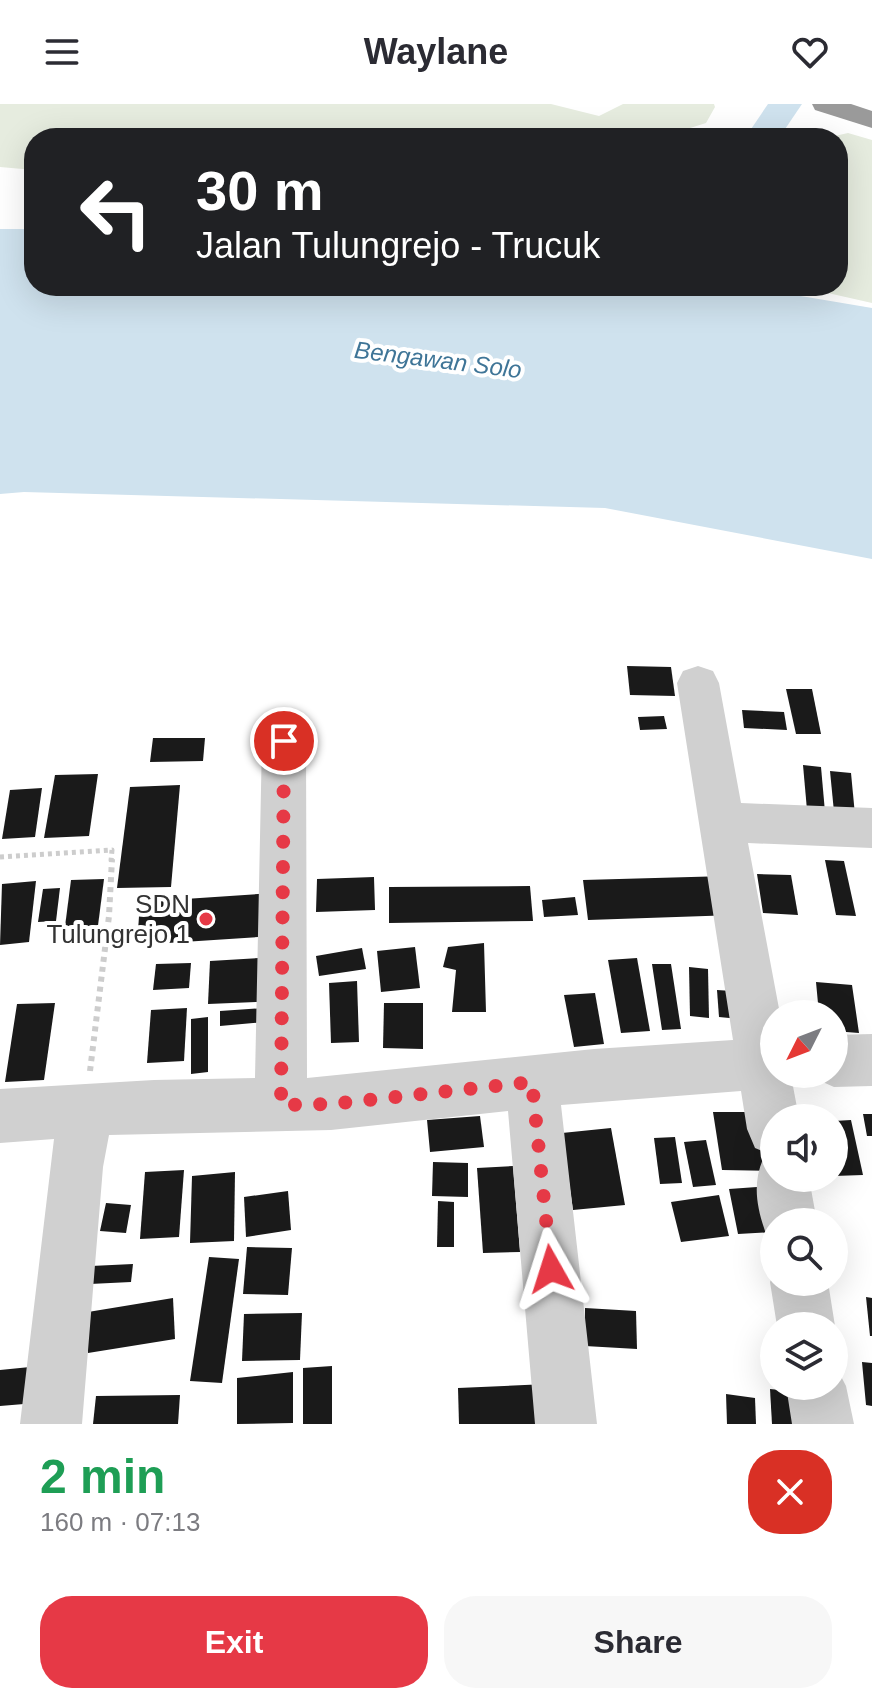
<!DOCTYPE html>
<meta charset="utf-8">
<style>
body{margin:0;font-family:Arial,sans-serif;background:#f7f7f7;color:#2b2b33;height:100vh;display:flex;flex-direction:column;font-size:30px;white-space:nowrap}
*{box-sizing:border-box;margin:0}
p{font-size:26px;color:#7c7c81}
.icon{flex:none;width:44px;height:44px;fill:none;stroke:currentColor;stroke-width:2;stroke-linecap:round;stroke-linejoin:round}
.map{position:relative;height:1320px;overflow:hidden}
.details{display:flex;flex-direction:column;background:#fff;flex:1}
.details>*{flex:none}
.banner{position:absolute;left:24px;top:24px;width:824px;height:168px;border-radius:32px;box-shadow:0 8px 32px #0002;background:#202124;color:#fff;overflow:hidden}
.needle{width:52px;rotate:228deg}
.controls{position:absolute;left:760px;top:896px;display:grid;gap:16px}
.controls a{display:grid;place-items:center;width:88px;height:88px;border-radius:50%;background:#fff;box-shadow:0 8px 32px #0002;font-size:40px}
.pin{position:absolute;display:grid;place-items:center;width:68px;height:68px;color:#fff;margin:-34px;border:4px solid #fff;border-radius:50%;box-shadow:0 2px 8px #0007}
.me{position:absolute;width:88px;margin:-44px;rotate:354deg;stroke-linejoin:round;filter:drop-shadow(0 0 6px #0008)}
.turn{display:flex;align-items:center;gap:28px;height:168px;padding:0 40px;font-size:36px}
.turn .icon{width:104px;height:104px;stroke-width:2.5}
.turn b{display:block;font-size:56px;line-height:68px}
.round{display:grid;place-items:center;flex:none;width:84px;height:84px;border-radius:32px;background:#f7f7f7}
.head{display:flex;align-items:center;justify-content:space-between;height:136px;padding:0 40px}
h1{font-size:48px;font-weight:700;line-height:60px;color:#1e9e55}
.cta{display:flex;gap:16px;margin-top:auto;padding:16px 40px}
.cta a{flex:1;height:92px;border-radius:32px;background:#e63946;color:#fff;font-size:32px;font-weight:700;line-height:92px;text-align:center}
.cta a+a{background:#f7f7f7;color:#2b2b33}
header{display:flex;justify-content:space-between;align-items:center;height:104px;padding:0 40px;background:#fff;font-size:36px;font-weight:700}
.map>svg:first-child{display:block}
</style>
<header><svg class="icon" aria-label="menu" viewBox="0 0 24 24"><path d="M4 6h16M4 12h16M4 18h16"/></svg>Waylane<svg class="icon" aria-label="heart" viewBox="0 0 24 24"><path d="M12 20l-8-8c-3-5 5-10 8-4 3-6 11-1 8 4z"/></svg></header>
<div class="map">
<svg width="872" height="1320" viewBox="0 0 872 1320">
<rect width="100%" height="100%" fill="#fff"/>
<g fill="#e6ecdf">
<polygon points="0,0 551,0 599,12 623,0 714,0 715,3 706,19 687,25 682,34 34,34 34,66 0,63"/>
<polygon points="848,29 872,36 872,199 797,182 838,182 838,34 826,34"/>
</g>
<polygon fill="#cfe2ee" points="0,125 34,125 34,182 742,182 872,204 872,455 605,404 24,388 0,390"/>
<g fill="none" stroke-linecap="round" stroke-linejoin="round">
<polygon fill="#cfe2ee" fill-rule="evenodd" points="768,0 802,0 779,34 745,34"/>
</g>
<g fill="#1a1a1a">
<polygon points="627,562 671,563 675,592 630,591"/>
<polygon points="786,585 812,585 821,630 796,630"/>
<polygon points="742,606 784,608 787,626 744,624"/>
<polygon points="664,612 667,625 640,626 638,613"/>
<polygon points="153,634 205,634 203,657 150,658"/>
<polygon points="803,661 821,663 825,708 807,706"/>
<polygon points="830,667 851,669 855,711 834,708"/>
<polygon points="98,670 89,732 44,734 55,671"/>
<polygon points="180,681 171,783 117,784 130,683"/>
<polygon points="42,684 35,733 2,735 10,686"/>
<polygon points="825,756 844,757 856,812 836,811"/>
<polygon points="757,770 791,771 798,811 763,809"/>
<polygon points="727,772 735,811 588,816 583,776"/>
<polygon points="374,773 375,806 316,808 317,775"/>
<polygon points="104,775 96,837 63,838 71,776"/>
<polygon points="36,777 29,838 0,841 2,780"/>
<polygon points="530,782 533,817 389,819 389,783"/>
<polygon points="60,784 56,817 38,818 43,785"/>
<polygon points="274,789 274,832 137,841 140,798"/>
<polygon points="575,793 578,811 544,813 542,796"/>
<polygon points="484,839 486,908 452,908 456,866 443,863 448,843"/>
<polygon points="415,843 420,884 381,888 377,847"/>
<polygon points="362,844 366,865 319,872 316,852"/>
<polygon points="259,854 257,898 208,900 210,857"/>
<polygon points="637,854 650,927 621,929 608,856"/>
<polygon points="191,859 189,884 153,886 156,860"/>
<polygon points="652,860 671,860 681,925 662,926"/>
<polygon points="689,863 708,865 709,914 690,912"/>
<polygon points="357,877 359,938 331,939 329,879"/>
<polygon points="816,878 852,881 859,929 834,927 834,910 819,910"/>
<polygon points="717,886 747,888 750,916 719,913"/>
<polygon points="595,889 604,940 574,943 564,891"/>
<polygon points="55,899 44,976 5,978 17,900"/>
<polygon points="384,899 423,899 423,945 383,944"/>
<polygon points="187,904 184,957 147,959 151,906"/>
<polygon points="265,904 265,918 220,922 220,907"/>
<polygon points="208,913 208,968 191,970 191,915"/>
<polygon points="713,1008 769,1008 774,1067 722,1066"/>
<polygon points="863,1010 872,1010 872,1032 867,1032"/>
<polygon points="480,1012 484,1043 430,1048 427,1016"/>
<polygon points="851,1016 863,1071 834,1072 834,1017"/>
<polygon points="611,1024 625,1101 573,1106 562,1029"/>
<polygon points="675,1033 682,1079 660,1080 654,1034"/>
<polygon points="706,1036 716,1081 693,1083 684,1038"/>
<polygon points="433,1058 468,1059 468,1093 432,1092"/>
<polygon points="513,1062 520,1148 483,1149 477,1064"/>
<polygon points="184,1066 179,1133 140,1135 145,1068"/>
<polygon points="235,1068 234,1137 190,1139 192,1072"/>
<polygon points="773,1082 781,1118 774,1118 774,1128 738,1130 729,1085"/>
<polygon points="288,1087 291,1126 246,1133 244,1093"/>
<polygon points="719,1091 729,1132 681,1138 671,1098"/>
<polygon points="438,1097 454,1098 454,1143 437,1143"/>
<polygon points="106,1099 131,1101 126,1129 100,1127"/>
<polygon points="247,1143 292,1144 288,1191 243,1190"/>
<polygon points="209,1153 239,1155 222,1279 190,1277"/>
<polygon points="133,1160 131,1178 90,1180 91,1162"/>
<polygon points="866,1193 872,1194 872,1232 870,1232"/>
<polygon points="173,1194 175,1235 88,1249 88,1208"/>
<polygon points="585,1204 636,1207 637,1245 585,1242"/>
<polygon points="302,1209 300,1256 242,1257 244,1210"/>
<polygon points="862,1258 872,1259 872,1302 866,1301"/>
<polygon points="40,1262 36,1299 0,1302 0,1266"/>
<polygon points="332,1262 332,1320 303,1320 303,1264"/>
<polygon points="293,1268 293,1319 237,1320 237,1274"/>
<polygon points="547,1280 551,1320 459,1320 458,1284"/>
<polygon points="770,1285 799,1288 802,1320 772,1320"/>
<polygon points="726,1290 755,1294 756,1320 727,1320"/>
<polygon points="180,1291 178,1320 93,1320 96,1292"/>
</g>
<g fill="none" stroke-linecap="round" stroke-linejoin="round">
<polyline stroke="#cdcdcd" stroke-width="5" stroke-dasharray="4 4" stroke-linecap="butt" points="0,753 112,746 111,757"/>
<polyline stroke="#cdcdcd" stroke-width="6" stroke-dasharray="5 5" stroke-linecap="butt" points="90,967 109,812 112,755"/>
<g fill="#d0d0d0" fill-rule="evenodd">
<path d="M698,562L713,567L719,579L741,699L872,704V744L748,739L780,910H774V970H795L792,977L799,1014H774V1074H809L817,1118H774V1140L769,1138C758,1109 751,1083 763,1055L772,1051L755,1044L747,1025L741,987L561,1001L597,1320H535L508,1007L331,1026L109,1031L103,1063L82,1320H20L54,1035L0,1039V985L154,976L255,974L262,637L269,624L284,619L299,624L306,637L307,974L594,945L733,936L677,579L683,567Z"/>
<polygon points="872,930 872,982 834,983 816,975 814,970 834,970 834,931"/>
<polygon points="774,1169 774,1178 828,1178 835,1222 834,1225 834,1222 777,1222 770,1178"/>
<polygon points="834,1259 846,1282 854,1320 792,1320 786,1282 834,1282"/>
</g>
<polygon fill="#9a9a9a" fill-rule="evenodd" points="812,0 851,0 872,7 872,24 815,6"/>
</g>
<g fill="none" stroke-linecap="round" stroke-linejoin="round">
<polyline stroke="#e63946" stroke-width="14" stroke-dasharray="0 25.2" points="284,637 281,1001 331,1000 532,978 551,1165"/>
</g>
<circle fill="#e63946" stroke="#fff" stroke-width="3" cx="206" cy="815" r="8"/>
<g text-anchor="middle" stroke-width="8" stroke-linejoin="round" paint-order="stroke">
<g font-size="24" font-style="italic" fill="#3f7597" stroke="#fff">
<text transform="translate(438 256) rotate(7)" y="8">Bengawan Solo</text>
</g>
<g font-size="26" fill="#333" stroke="#fff" text-anchor="end">
<text x="190" y="809">SDN<tspan x="190" dy="30">Tulungrejo 1</tspan></text>
</g>
</g>
</svg>
<div class="controls">
<a><svg class="needle" viewBox="-14 -14 28 28"><path d="M0-13l5 13h-10z" fill="#e53935"/><path d="M0 13l5-13h-10z" fill="#7c7c81"/></svg></a>
<a><svg class="icon" aria-label="sound" viewBox="0 0 24 24"><path d="M4 9h4l5-4v14l-5-4H4zM17 9q2 3 0 6"/></svg></a>
<a><svg class="icon" aria-label="search" viewBox="0 0 24 24"><circle cx="10" cy="10" r="6"/><path d="M15 15l6 6"/></svg></a>
<a><svg class="icon" aria-label="layers" viewBox="0 0 24 24"><path d="M12 4l9 5-9 5-9-5zM3 14l9 5 9-5"/></svg></a>
</div>
<div class="pin" style="left:284px;top:637px;background:#d93025"><svg class="icon" aria-label="arrive" viewBox="0 0 24 24"><path d="M6 21V4h12l-3 4 3 4H6"/></svg></div>
<svg class="me" style="left:551px;top:1165px" viewBox="-20 -20 40 40"><path d="M0-17L14 15 0 8-14 15z" fill="#e63946" stroke="#fff" stroke-width="4"/></svg>
<div class="banner">
<div class="turn"><svg class="icon" aria-label="left" viewBox="0 0 24 24"><path d="M17 20v-9H6M10 6l-5 5 5 5"/></svg><div><b>30 m</b>Jalan Tulungrejo - Trucuk</div></div>
</div>
</div>
<section class="details">
<div class="head"><div><h1>2 min</h1><p>160 m · 07:13</p></div><a class="round" style="background:#d93025;color:#fff"><svg class="icon" aria-label="close" viewBox="0 0 24 24"><path d="M6 6l12 12M18 6L6 18"/></svg></a></div>
<div class="cta"><a>Exit</a><a>Share</a></div>
</section>
